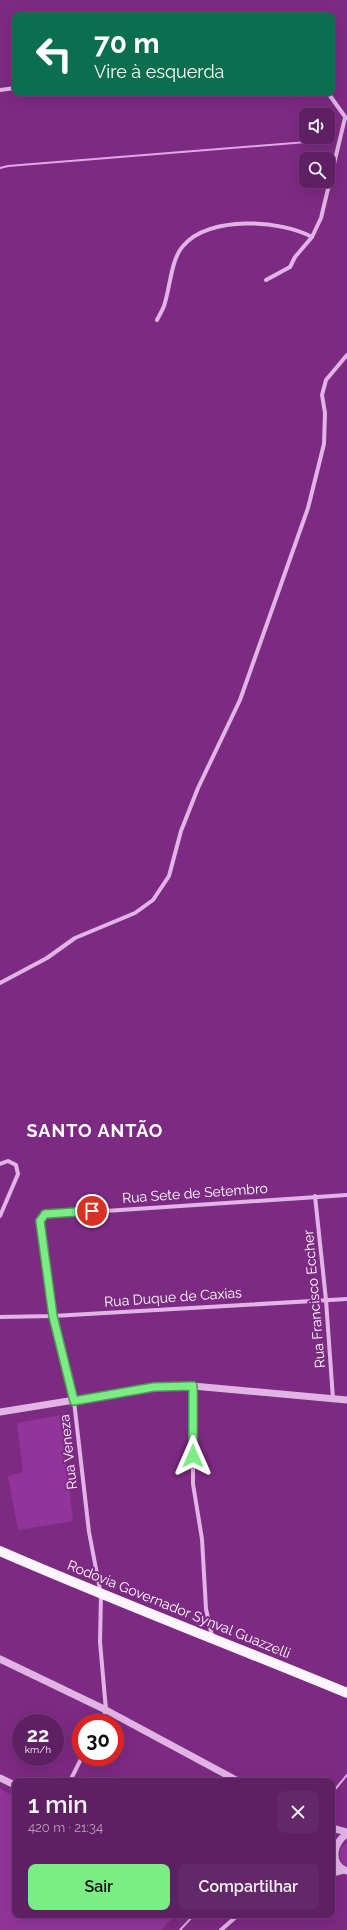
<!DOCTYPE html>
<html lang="pt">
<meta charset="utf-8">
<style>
body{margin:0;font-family:Raleway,sans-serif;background:#642868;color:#f1f3f6;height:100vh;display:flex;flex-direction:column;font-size:15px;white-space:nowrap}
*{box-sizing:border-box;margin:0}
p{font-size:13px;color:#b9a3be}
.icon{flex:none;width:22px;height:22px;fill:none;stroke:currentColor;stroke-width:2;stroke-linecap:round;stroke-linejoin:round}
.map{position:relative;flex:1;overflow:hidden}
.details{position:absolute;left:12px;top:1778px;width:323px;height:140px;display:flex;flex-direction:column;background:#5e2062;border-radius:8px;box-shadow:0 4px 16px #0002,0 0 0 1px #733e77}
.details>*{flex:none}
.banner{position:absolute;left:12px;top:12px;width:323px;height:84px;border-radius:8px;box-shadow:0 4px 16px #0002,0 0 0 1px #733e77;background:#0b6e4f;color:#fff;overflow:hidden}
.controls{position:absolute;left:299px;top:108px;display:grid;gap:8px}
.controls a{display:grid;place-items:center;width:36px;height:36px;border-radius:8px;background:#5e2062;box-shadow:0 4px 16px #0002,0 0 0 1px #733e77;font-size:20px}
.speed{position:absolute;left:12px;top:1714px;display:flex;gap:8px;font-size:20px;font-weight:700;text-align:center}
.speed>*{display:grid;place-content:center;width:52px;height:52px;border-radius:50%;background:#5e2062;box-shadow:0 4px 16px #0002,0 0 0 1px #733e77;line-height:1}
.speed small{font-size:10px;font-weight:400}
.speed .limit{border:6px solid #d22;background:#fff;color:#111}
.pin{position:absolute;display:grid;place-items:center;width:34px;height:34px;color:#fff;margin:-17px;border:2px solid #fff;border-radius:50%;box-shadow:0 1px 4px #0007}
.me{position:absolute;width:44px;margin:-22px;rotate:0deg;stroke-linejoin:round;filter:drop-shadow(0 0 3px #0008)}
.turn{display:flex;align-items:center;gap:14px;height:84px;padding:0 16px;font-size:18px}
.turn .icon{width:52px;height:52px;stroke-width:2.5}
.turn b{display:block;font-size:28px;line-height:34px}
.round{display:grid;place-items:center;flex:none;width:42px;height:42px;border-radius:8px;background:#642868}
.summary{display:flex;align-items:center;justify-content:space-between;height:68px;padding:0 16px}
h1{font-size:24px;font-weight:600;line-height:30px}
.action{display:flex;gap:8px;margin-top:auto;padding:8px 16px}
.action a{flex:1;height:46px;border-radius:8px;background:#7ced85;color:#111;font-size:16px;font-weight:600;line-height:46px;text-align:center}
.action a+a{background:#642868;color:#f1f3f6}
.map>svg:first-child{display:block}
</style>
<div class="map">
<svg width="347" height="1930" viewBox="0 0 347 1930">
<rect width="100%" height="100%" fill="#7d2a83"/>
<g fill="#92359a">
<polygon points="61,1415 73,1521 18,1530 8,1476 23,1472 17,1423"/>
<polygon points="0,1789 15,1797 15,1915 174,1915 162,1930 0,1930"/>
<path d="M347,1842V1867C337,1860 337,1849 347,1842Z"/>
</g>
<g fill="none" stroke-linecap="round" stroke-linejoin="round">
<g stroke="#e0a9e6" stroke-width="2">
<polyline points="0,168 8,166 319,141"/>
<polyline points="332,1793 347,1775"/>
<polyline points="180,1930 194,1915"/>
</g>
<g stroke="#e2b4e6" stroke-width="4">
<polyline points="0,90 15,88"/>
<polyline points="328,93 346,118"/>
<polyline points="266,280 290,267 295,257 312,237 321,218 345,118"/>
<path d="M157,320C159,316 162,311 164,306C170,289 171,259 183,246C209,215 281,220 312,237"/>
<polyline points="0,983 47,958 75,938 135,913 153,900 169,876 181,831 198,788 240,700 308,508 324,444 325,413 322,395 326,380 347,355"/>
<polyline points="0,1164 8,1161 16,1165 18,1174 0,1216"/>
<polyline points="315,1196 326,1300 333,1399"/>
<polyline points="0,1317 53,1316 347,1299"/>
<polyline points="193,1386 193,1484 202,1539 206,1609 212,1636"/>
<polyline points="100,1723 106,1710 100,1642 101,1595 89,1532 74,1401 53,1316 40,1221 45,1215 347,1195"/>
<polyline points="70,1781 82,1757"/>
<polyline points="221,1930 238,1915"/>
</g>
<g stroke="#e2b4e6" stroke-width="7">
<polyline points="0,1412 155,1387 193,1386 347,1400"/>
<polyline points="0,1659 106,1710 238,1781"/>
<polyline points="0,1778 15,1785"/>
<polyline points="332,1828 347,1832"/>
<path d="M347,1834C333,1842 329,1865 347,1871"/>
<polyline points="332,1873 344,1870"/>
</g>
<path stroke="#fdf5fe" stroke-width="10" d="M0,1551C115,1601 231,1645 347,1693"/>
</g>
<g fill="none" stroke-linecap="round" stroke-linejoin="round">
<defs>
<polyline id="route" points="92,1211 45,1214 40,1221 53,1316 74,1401 154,1387 193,1386 193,1456"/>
</defs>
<use href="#route" stroke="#519a56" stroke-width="10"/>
<use href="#route" stroke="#7ced85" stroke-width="7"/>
</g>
<g text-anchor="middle" stroke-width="4" stroke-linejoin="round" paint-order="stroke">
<g font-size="14" fill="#fff" stroke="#7d2a83">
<text transform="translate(195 1193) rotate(-4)" y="5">Rua Sete de Setembro</text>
<text transform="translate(173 1297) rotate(-4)" y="5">Rua Duque de Caxias</text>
<text transform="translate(314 1299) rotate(-95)" y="5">Rua Francisco Eccher</text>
<text transform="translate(68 1452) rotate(-96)" y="5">Rua Veneza</text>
<text transform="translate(179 1609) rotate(22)" y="5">Rodovia Governador Synval Guazzelli</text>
</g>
<g font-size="18" font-weight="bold" letter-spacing="1" fill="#fff" stroke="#7d2a83">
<text x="95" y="1137">SANTO ANTÃO</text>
</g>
</g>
</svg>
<div class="controls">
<a><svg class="icon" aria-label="sound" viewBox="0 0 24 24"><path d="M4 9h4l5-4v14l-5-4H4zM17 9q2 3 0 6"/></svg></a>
<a><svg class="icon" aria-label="search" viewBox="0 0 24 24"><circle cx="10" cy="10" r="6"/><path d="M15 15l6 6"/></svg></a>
</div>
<div class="speed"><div>22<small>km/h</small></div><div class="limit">30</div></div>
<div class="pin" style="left:92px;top:1211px;background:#d93025"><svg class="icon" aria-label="arrive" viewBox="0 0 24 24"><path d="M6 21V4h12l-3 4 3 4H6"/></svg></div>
<svg class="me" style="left:193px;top:1456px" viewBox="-20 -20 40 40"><path d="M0-17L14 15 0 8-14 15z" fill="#7ced85" stroke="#fff" stroke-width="4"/></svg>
<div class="banner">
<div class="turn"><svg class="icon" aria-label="left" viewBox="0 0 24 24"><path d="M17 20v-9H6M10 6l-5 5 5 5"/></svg><div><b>70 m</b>Vire à esquerda</div></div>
</div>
<section class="details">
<div class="summary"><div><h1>1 min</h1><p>420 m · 21:34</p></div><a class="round"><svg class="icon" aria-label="close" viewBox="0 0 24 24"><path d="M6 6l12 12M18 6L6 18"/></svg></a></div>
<div class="action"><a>Sair</a><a>Compartilhar</a></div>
</section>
</div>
